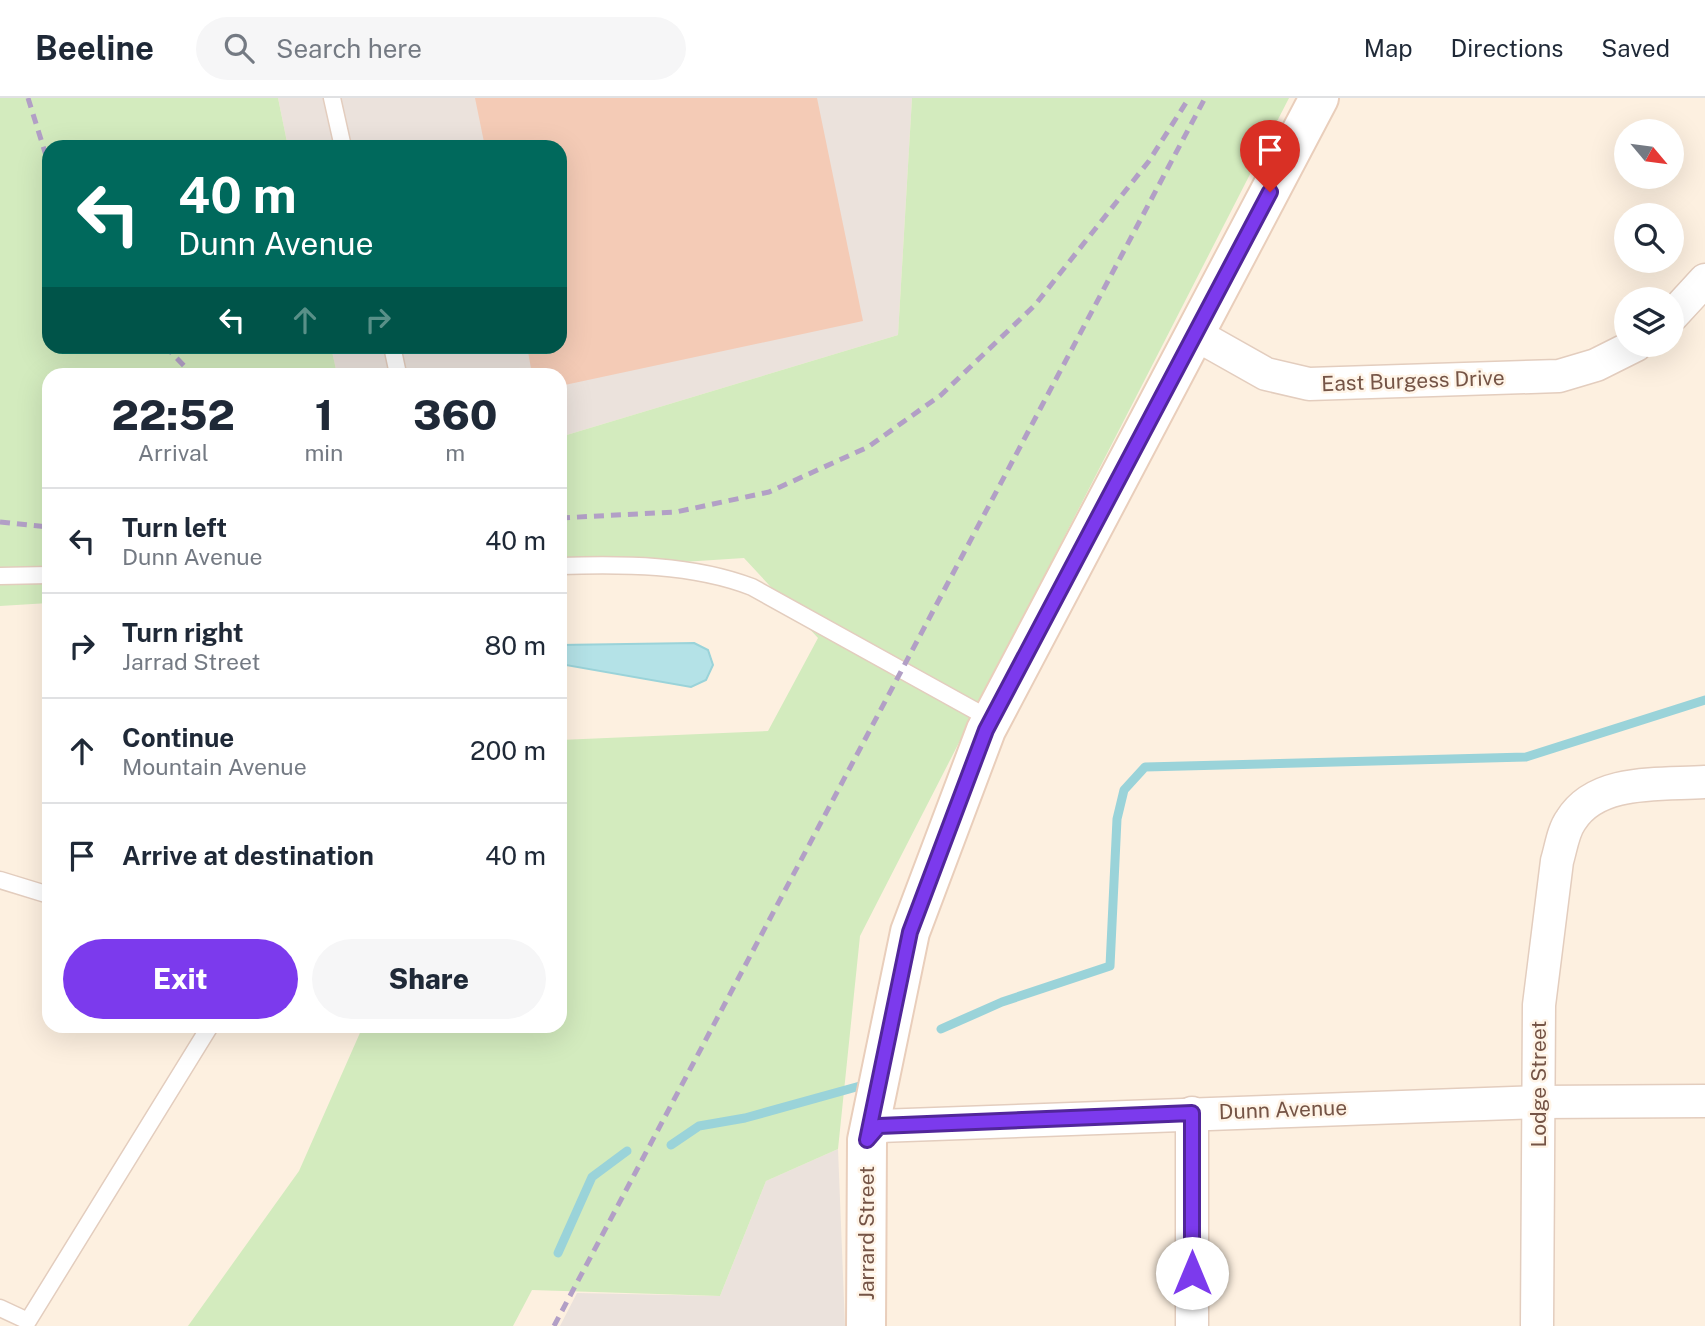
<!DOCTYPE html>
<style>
body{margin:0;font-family:"Public Sans",sans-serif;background:#f6f6f7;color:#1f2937;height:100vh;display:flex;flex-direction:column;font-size:26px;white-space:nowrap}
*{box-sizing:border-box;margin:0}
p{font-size:23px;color:#747a83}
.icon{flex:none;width:38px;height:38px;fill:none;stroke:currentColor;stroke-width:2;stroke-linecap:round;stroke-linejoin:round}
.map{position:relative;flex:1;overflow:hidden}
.sheet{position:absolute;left:42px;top:270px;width:525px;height:665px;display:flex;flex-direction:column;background:#fff;border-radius:21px;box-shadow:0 7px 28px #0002}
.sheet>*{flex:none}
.top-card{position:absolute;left:42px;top:42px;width:525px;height:214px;border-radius:21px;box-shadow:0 7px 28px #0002;background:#00695c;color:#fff;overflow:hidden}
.needle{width:46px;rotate:119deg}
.tools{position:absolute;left:1614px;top:21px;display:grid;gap:14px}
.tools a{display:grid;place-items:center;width:70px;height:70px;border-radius:50%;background:#fff;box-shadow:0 7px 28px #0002;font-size:35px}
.pin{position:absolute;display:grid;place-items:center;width:60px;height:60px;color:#fff;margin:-72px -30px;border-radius:50% 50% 50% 0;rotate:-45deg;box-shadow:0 0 7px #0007}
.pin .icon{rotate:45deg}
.me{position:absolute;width:77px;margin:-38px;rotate:0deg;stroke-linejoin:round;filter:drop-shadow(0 0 5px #0008)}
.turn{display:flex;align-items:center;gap:24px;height:147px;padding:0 21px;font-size:32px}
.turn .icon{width:91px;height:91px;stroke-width:2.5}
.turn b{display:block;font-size:49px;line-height:60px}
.lanes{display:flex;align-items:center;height:66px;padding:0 21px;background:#0003;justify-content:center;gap:35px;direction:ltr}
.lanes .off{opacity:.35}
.eta{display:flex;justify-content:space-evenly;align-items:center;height:119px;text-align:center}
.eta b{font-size:42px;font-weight:800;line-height:49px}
.action{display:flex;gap:14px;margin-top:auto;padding:14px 21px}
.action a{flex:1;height:80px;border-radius:42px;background:#7c3aed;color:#fff;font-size:28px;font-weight:800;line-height:80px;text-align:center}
.action a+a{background:#f6f6f7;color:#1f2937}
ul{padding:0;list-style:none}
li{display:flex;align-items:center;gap:21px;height:105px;padding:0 21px;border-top:2px solid #e0e1e3}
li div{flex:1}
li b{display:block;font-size:26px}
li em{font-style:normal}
header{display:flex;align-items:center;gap:42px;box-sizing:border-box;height:98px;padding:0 35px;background:#fff;border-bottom:2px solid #e0e1e3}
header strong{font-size:33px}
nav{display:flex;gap:38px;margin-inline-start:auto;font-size:24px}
.search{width:490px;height:63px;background:#f6f6f7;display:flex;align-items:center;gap:18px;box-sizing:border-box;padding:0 24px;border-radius:38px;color:#747a83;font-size:26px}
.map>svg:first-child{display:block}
</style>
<header>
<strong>Beeline</strong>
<div class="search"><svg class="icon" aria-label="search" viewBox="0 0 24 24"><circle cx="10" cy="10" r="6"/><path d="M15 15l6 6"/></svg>Search here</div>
<nav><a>Map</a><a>Directions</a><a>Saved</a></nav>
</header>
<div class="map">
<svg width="1705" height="1228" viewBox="0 0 1705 1228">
<rect width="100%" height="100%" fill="#fdf0e0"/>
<g fill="#ebe2dc">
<polygon points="278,0 912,0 898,237 560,339 560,276 337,276 331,249 560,248 560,49 288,49"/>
<polygon points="838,1051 845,1228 560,1228 577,1195 720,1198 766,1083"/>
</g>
<g fill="#d3ebbe">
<polygon points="0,0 278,0 288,49 49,49 49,248 331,249 337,276 49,276 49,505 0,508"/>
<polygon points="912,0 1289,0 860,838 838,1051 766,1083 720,1198 532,1192 513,1228 188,1228 299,1073 363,928 560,928 560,642 768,633 818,540 744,460 560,472 560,339 898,237"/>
</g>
<polygon fill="#b4e2e7" stroke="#9ad3d9" stroke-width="2" points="694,545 708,552 713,567 706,582 691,589 560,566 560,547"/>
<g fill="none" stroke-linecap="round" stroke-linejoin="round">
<g stroke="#9ad3d9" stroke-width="9">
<polyline points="941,931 1002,904 1110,868 1117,721 1124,692 1145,669 1526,659 1705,602"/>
<polyline points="671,1047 699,1028 745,1020 860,988"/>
<polyline points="558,1155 592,1079 627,1053"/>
</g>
</g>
<polygon fill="#f4cbb6" points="475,0 817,0 863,223 560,288 560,276 532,276 527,248 560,248 560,49 485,49"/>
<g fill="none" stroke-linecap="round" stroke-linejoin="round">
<defs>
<g id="lane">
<polyline points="332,0 343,49"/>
<polyline points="392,248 398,276"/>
<path d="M560,468C623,466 692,466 752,489L992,622"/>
<polyline points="0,478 49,477"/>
<polyline points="0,782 49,797"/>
<polyline points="0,1210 28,1223 210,928"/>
</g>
<g id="street">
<polyline points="1671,219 1705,182"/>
<polyline points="1195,236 1266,276 1309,286 1559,278 1596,267 1636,247"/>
<polyline points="867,1042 879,1028 1538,1004 1705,1003"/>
<polyline points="1192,1228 1192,1015"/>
<path d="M1537,1228L1539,907L1557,763C1561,750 1563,733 1571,722C1597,680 1661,687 1705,684"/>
</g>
<polyline id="secondary" points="866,1228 867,1042 910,834 986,632 1319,0"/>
</defs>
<use href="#lane" stroke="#e3cdbe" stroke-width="19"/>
<use href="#street" stroke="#e3cdbe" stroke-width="35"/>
<use href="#secondary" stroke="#e9cebb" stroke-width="42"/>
<use href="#lane" stroke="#fff" stroke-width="16"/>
<use href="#street" stroke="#fff" stroke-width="32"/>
<use href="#secondary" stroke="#fff" stroke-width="38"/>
<g stroke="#b29fc6" stroke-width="5" stroke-dasharray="10 7" stroke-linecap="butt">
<polyline points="28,0 49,67"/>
<polyline points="165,248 192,276"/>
<polyline points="560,420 676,414 769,394 868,349 941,297 1035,207 1149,63 1189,0"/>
<polyline points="0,424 49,429"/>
<polyline points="554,1228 1205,0"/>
</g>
</g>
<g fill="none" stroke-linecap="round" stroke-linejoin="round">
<defs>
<polyline id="route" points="1192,1175 1192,1015 879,1028 867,1042 910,834 986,632 1270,94"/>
</defs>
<use href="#route" stroke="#51269a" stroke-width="18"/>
<use href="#route" stroke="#7c3aed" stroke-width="12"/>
</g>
<g text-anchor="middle" stroke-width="5" stroke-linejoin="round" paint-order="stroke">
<g font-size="21" fill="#755446" stroke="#fff4e7">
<text transform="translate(1413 283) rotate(-2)" y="7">East Burgess Drive</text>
<text transform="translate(1539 986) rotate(-90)" y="7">Lodge Street</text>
<text transform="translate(1283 1012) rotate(-2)" y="7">Dunn Avenue</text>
<text transform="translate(867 1135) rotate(-90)" y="7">Jarrard Street</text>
</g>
</g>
</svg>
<div class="tools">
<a><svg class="needle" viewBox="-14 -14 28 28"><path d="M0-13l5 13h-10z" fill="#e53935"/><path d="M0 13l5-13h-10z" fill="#747a83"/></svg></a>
<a><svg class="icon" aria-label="search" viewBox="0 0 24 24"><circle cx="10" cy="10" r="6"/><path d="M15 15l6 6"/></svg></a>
<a><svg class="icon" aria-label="layers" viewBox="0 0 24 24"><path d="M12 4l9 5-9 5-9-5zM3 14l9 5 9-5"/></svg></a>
</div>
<div class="pin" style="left:1270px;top:94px;background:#d93025"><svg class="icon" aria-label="arrive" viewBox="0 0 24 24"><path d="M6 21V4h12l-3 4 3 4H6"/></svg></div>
<svg class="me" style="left:1192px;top:1175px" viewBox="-20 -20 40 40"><circle r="19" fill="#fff"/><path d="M0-13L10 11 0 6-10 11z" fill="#7c3aed"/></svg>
<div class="top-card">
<div class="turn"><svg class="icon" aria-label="left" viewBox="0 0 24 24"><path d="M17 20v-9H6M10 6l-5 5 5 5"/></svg><div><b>40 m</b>Dunn Avenue</div></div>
<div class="lanes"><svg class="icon" aria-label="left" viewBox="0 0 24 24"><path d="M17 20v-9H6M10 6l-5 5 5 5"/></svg><svg class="icon off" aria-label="ahead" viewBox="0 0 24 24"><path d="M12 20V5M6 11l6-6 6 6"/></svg><svg class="icon off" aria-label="right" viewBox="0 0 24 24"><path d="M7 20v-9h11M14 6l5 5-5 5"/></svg></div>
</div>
<section class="sheet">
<div class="eta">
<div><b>22:52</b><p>Arrival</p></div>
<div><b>1</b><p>min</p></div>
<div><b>360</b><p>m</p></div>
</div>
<ul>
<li><svg class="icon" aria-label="left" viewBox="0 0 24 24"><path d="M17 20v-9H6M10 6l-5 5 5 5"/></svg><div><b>Turn left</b><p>Dunn Avenue</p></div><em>40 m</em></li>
<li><svg class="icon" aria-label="right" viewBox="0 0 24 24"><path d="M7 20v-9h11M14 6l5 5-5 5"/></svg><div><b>Turn right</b><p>Jarrad Street</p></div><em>80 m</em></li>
<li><svg class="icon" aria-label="ahead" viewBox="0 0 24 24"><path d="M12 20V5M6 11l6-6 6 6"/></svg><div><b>Continue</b><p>Mountain Avenue</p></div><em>200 m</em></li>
<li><svg class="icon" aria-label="arrive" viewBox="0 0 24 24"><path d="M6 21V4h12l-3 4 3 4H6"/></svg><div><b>Arrive at destination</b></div><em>40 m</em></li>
</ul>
<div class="action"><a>Exit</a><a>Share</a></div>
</section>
</div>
